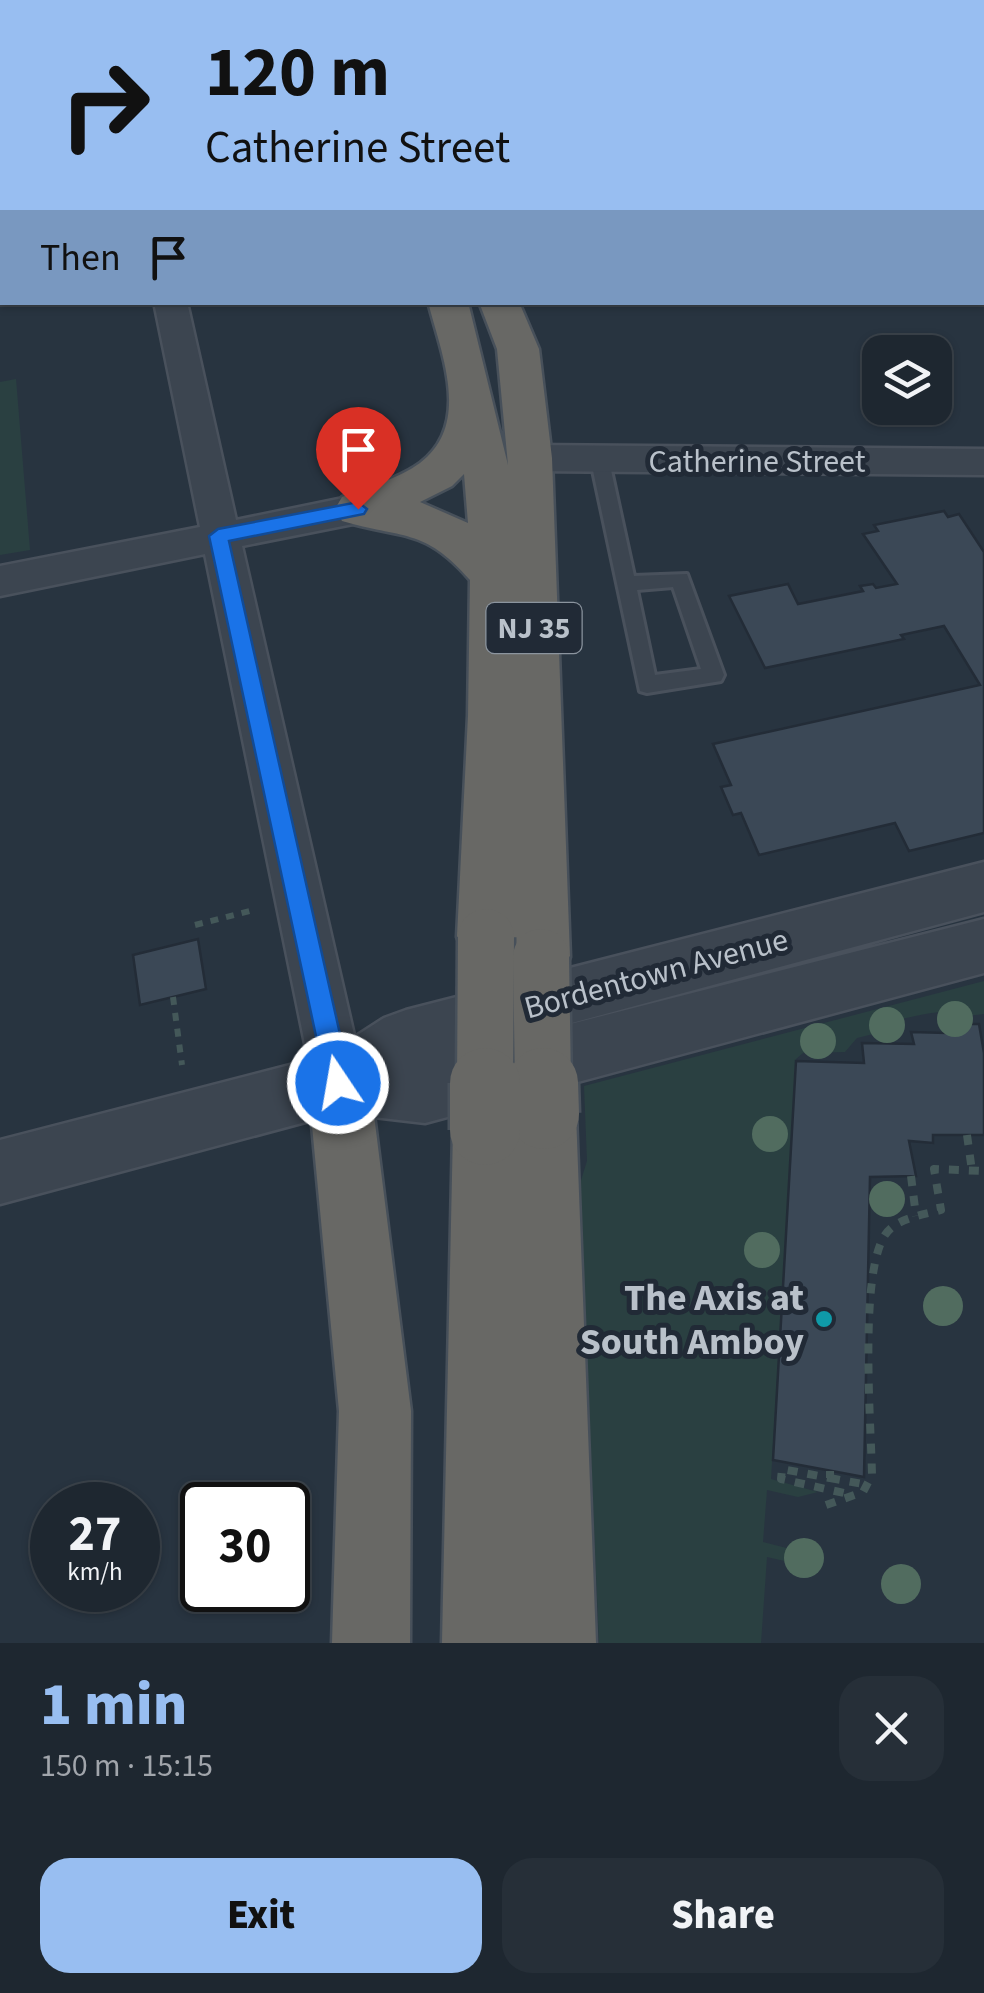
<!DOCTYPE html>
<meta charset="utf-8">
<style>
body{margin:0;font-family:"Source Sans 3",sans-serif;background:#262f38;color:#f1f3f6;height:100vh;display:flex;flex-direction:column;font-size:38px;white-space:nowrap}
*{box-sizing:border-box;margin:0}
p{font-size:32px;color:#a1a5ab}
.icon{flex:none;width:55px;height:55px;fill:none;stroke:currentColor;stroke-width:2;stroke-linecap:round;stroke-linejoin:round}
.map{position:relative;height:1643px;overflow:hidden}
.panel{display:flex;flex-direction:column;background:#1e2730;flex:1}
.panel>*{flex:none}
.guide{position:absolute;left:0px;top:0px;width:985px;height:305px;box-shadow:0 2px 8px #0004,0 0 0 2px #3c444c;background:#98bef1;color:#111;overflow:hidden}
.buttons{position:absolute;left:862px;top:335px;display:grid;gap:20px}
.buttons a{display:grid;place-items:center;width:90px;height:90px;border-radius:20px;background:#1e2730;box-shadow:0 2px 8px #0004,0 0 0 2px #3c444c;font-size:50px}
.speed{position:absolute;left:30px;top:1482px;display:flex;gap:20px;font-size:50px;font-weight:700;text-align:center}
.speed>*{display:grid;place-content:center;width:130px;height:130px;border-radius:50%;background:#1e2730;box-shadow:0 2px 8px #0004,0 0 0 2px #3c444c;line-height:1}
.speed small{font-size:25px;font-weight:400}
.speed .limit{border:5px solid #111;border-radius:15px;background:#fff;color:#111}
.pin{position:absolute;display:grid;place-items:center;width:85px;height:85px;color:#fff;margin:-102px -42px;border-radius:50% 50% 50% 0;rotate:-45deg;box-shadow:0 0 10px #0007}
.pin .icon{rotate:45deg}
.me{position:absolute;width:110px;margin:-55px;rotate:348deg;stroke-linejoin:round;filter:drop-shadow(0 0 8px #0008)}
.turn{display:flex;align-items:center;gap:35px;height:210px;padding:0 40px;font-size:45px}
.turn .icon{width:130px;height:130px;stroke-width:2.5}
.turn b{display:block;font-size:70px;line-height:85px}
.then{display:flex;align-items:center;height:95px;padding:0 40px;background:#0003;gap:20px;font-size:38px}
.round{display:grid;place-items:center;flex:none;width:105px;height:105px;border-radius:30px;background:#262f38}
.overview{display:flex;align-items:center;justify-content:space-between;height:170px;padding:0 40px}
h1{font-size:60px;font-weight:800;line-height:75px;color:#98bef1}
.button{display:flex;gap:20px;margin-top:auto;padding:20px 40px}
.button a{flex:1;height:115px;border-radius:30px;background:#98bef1;color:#111;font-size:40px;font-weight:800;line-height:115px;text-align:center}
.button a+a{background:#262f38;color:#f1f3f6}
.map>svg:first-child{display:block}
</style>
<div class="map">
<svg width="984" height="1643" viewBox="0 0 984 1643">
<rect width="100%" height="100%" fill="#283440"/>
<g fill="#2a4041">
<polygon points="413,0 842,0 844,2 414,2"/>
<polygon points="16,379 30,550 0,555 0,382"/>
<path d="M984,981V1014L967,1016L947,1003L940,1012C920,1014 901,1020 883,1022L877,1033L857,1038L845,1052L803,1053L796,1059L771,1479L818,1492L798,1497L767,1490L763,1542L810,1554L811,1567L767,1557L761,1643H599L579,1187L587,1161L584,1086Z"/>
</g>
<g fill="#3b4856" stroke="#232c37" stroke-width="2.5">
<polygon points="944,511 948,517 959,514 984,552 984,833 909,851 895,823 759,855 741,813 733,815 721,787 731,785 713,744 980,685 944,626 901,635 904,639 765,668 729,596 788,584 798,604 863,591 860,586 873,584 876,588 897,584 863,534 878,531 874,525"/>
<polygon points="198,939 206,989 140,1005 133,955"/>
<polygon points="945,1024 979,1024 984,1053 984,1135 933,1135 933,1143 909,1141 916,1176 870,1177 864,1477 773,1460 796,1061 864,1063 862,1043 914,1044 911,1032 946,1033"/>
</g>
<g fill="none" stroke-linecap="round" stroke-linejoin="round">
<defs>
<g id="service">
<rect x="982" y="62" width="2" height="8"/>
<rect x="982" y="114" width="2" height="8"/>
<path d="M600,455L609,461L634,576L687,574L724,675L721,681L647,693L640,691L591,461ZM673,587L701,669L655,675L637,590Z"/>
</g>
<g id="minor">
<polygon points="115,0 141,0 142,2 116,2"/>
<rect x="982" y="227" width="2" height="18"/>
<polygon points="154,302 187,302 236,520 358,495 371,499 377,509 371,519 358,523 242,546 365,1083 357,1101 339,1108 321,1101 313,1083 205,554 0,596 0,566 200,527"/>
<polygon points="530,445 984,449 984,475 530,471 517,467 512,458 517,449"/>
</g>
<polygon id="tertiary" points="984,862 984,912 531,1034 984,919 984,973 425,1123 339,1113 0,1204 0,1140 325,1056 384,1018 406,1010"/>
<g id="trunk">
<polygon points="375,0 407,0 408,2 376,2"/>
<path d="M428,302H468L508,465L497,349L479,302H519L539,349L552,458L570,957L562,976L541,984L520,976L512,957L511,945L507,956L486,963L465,956L457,937L468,716L470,580C424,527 402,539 342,521L335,509L342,497C367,487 398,479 420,463C472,424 441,353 428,302ZM464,474L468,523L420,502L452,486Z"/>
<polygon points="339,1053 361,1062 370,1083 411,1411 410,1643 332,1643 339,1411 308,1083 317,1062"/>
<polygon points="544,1083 566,1092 576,1114 596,1643 442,1643 453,1130 462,1108 485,1098 508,1108 512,1119 522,1092"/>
</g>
</defs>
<use href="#service" stroke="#49515c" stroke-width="6"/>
<use href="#minor" stroke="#49515c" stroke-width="5"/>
<use href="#tertiary" stroke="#49515c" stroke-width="5"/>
<use href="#trunk" stroke="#47505a" stroke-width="5"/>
<g stroke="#445859" stroke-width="6" stroke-dasharray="8 8" stroke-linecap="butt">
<polyline points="195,925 254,910"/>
<polyline points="173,997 182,1065"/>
</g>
<g stroke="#445859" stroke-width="8" stroke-dasharray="10 10" stroke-linecap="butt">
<polyline points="967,1135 972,1171"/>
<polyline points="911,1176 916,1216"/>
<polyline points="830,1471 830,1478 782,1469 781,1479 853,1495"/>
<polyline points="830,1478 868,1485"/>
<path d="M826,1505L863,1492L872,1475C871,1423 859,1275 885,1235C896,1218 923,1215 941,1210L934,1169L984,1171"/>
</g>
<use href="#service" fill="#3c4550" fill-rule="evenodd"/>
<use href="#minor" fill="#3c4550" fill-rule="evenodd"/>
<use href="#tertiary" fill="#3c4550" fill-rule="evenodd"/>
<use href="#trunk" fill="#686865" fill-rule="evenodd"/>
<defs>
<g id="trunk-bridge-far1">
<polyline points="541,957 543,1085"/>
<polyline points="485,1085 486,937"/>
</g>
<g id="trunk-bridge">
<polyline points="543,1083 544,1114"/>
<polyline points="485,1130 485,1083"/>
</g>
</defs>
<use href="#trunk-bridge-far1" stroke="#47505a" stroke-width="61" stroke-linecap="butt"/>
<use href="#trunk-bridge" stroke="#47505a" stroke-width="75" stroke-linecap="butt"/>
<use href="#trunk-bridge-far1" stroke="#686865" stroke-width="56"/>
<use href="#trunk-bridge" stroke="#686865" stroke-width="70"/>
</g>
<g fill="#516c5f">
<circle cx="955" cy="1019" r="18"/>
<circle cx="887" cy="1025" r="18"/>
<circle cx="818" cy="1041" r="18"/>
<circle cx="770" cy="1134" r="18"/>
<circle cx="887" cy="1199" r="18"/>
<circle cx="762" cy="1250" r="18"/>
<circle cx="943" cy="1306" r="20"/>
<circle cx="804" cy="1558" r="20"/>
<circle cx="901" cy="1584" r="20"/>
</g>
<polygon fill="#1a73e8" stroke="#114b97" stroke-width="2.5" points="358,502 367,509 364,514 229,541 351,1083 348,1092 338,1096 329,1092 326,1083 209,536 218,529"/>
<circle fill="#0f9aa8" stroke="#212a36" stroke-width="4" cx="824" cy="1319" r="10"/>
<g text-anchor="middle" stroke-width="10" stroke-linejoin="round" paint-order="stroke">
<rect fill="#212a36" stroke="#8b949e" stroke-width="2.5" x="486.5" y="603" width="95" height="50" rx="8"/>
<g font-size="30" font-weight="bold" fill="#b9c1ca">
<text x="534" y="638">NJ 35</text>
</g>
<g font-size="32" fill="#b9c1ca" stroke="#212a36">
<text x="757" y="472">Catherine Street</text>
<text transform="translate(656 973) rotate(-15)" y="11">Bordentown Avenue</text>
</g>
<g font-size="38" font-weight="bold" fill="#b9c1ca" stroke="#212a36" text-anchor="end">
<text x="804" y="1310">The Axis at<tspan x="804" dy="44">South Amboy</tspan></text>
</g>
</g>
</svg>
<div class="buttons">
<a><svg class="icon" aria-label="layers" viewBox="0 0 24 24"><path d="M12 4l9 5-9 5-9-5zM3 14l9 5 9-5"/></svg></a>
</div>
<div class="speed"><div>27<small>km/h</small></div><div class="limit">30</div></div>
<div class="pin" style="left:358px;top:509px;background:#d93025"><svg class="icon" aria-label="arrive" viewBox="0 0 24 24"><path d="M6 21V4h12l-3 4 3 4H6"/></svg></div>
<svg class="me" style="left:338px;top:1083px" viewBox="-20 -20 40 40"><circle r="17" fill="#1a73e8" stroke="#fff" stroke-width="3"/><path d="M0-11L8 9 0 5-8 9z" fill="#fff"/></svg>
<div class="guide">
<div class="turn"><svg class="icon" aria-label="right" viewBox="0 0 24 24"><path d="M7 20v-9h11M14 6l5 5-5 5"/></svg><div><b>120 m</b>Catherine Street</div></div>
<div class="then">Then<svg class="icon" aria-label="arrive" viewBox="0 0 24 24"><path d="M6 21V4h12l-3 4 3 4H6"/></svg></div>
</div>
</div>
<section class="panel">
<div class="overview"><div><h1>1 min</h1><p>150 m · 15:15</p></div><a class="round"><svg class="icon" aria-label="close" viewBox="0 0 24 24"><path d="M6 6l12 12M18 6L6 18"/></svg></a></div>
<div class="button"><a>Exit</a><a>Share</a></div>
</section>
